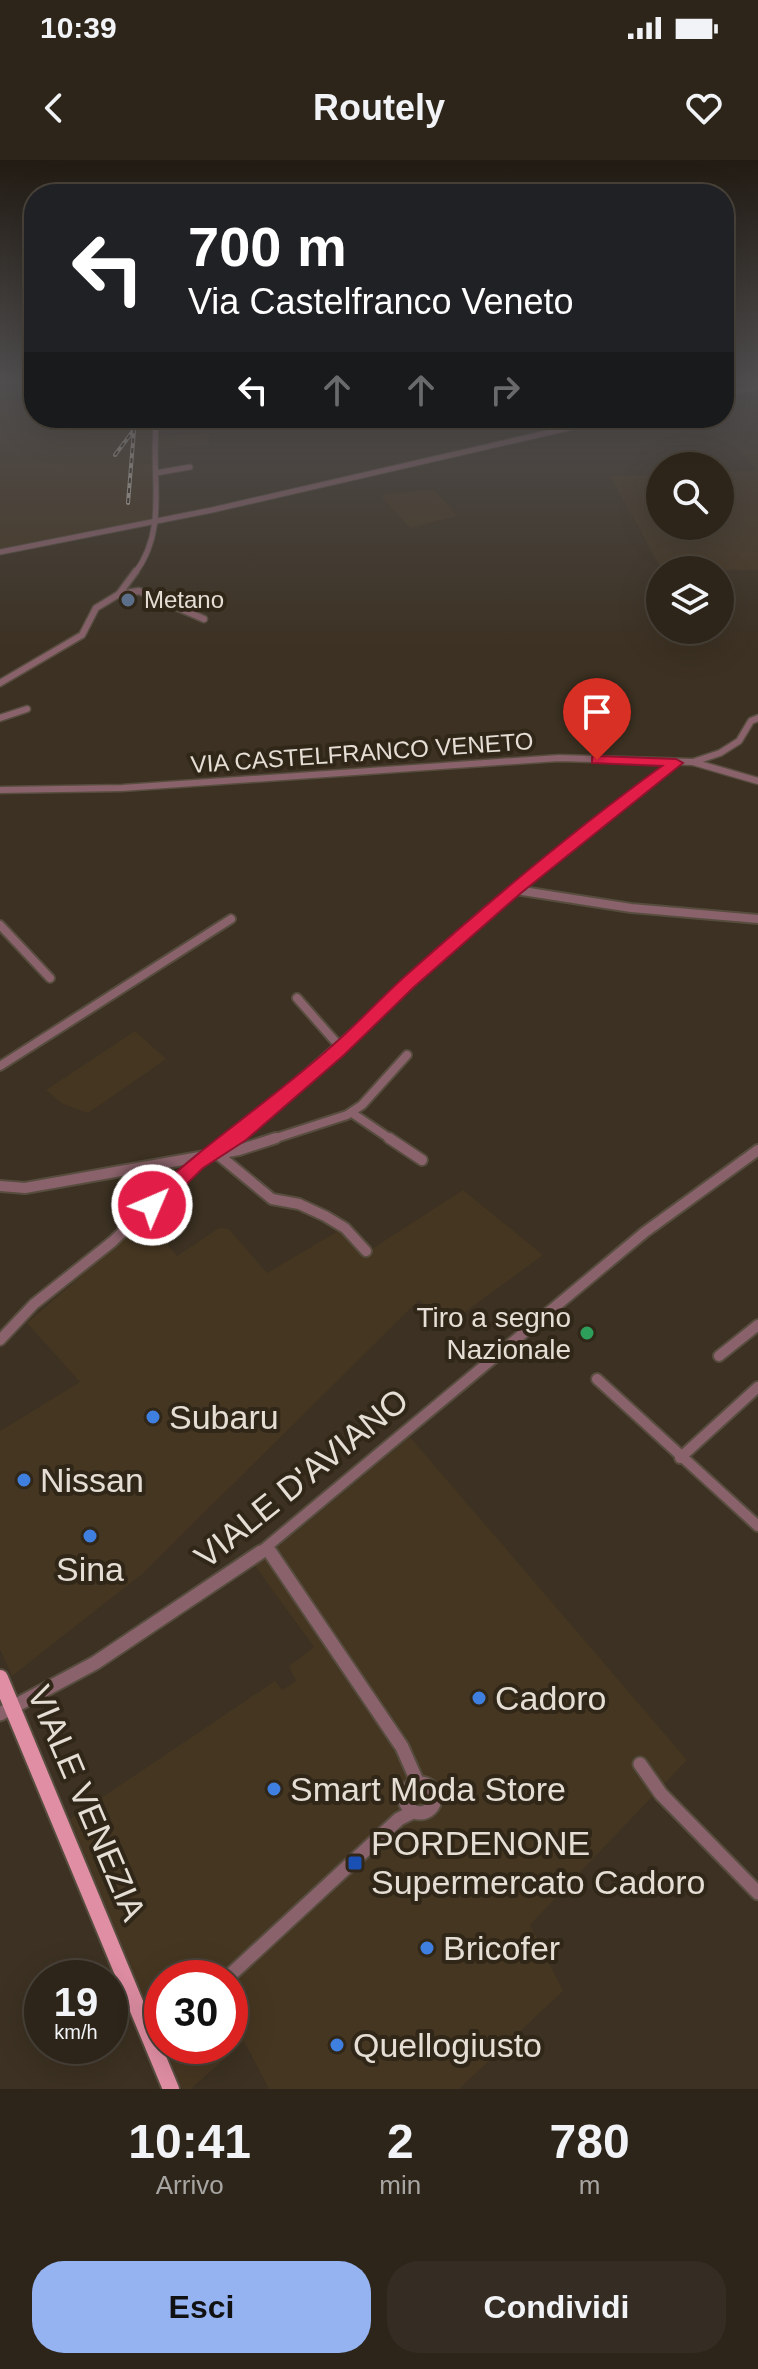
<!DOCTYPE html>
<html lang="it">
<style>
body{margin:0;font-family:Arial,sans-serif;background:#352d23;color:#f1f3f6;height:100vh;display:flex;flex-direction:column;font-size:30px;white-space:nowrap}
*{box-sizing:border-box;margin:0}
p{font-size:26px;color:#a7a5a2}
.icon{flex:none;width:44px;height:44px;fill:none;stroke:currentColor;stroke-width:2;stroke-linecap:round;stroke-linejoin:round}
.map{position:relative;height:1929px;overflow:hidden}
.side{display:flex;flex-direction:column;background:#2d251a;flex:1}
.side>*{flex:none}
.banner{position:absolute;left:24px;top:24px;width:710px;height:244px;border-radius:32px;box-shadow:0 8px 32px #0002,0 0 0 2px #484239;background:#202124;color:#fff;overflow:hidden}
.tools{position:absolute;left:646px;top:292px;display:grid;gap:16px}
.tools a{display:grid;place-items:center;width:88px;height:88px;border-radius:50%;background:#2d251a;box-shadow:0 8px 32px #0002,0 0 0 2px #484239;font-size:40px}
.speed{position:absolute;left:24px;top:1800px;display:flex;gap:16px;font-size:40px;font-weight:700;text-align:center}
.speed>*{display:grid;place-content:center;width:104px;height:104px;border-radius:50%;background:#2d251a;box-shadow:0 8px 32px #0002,0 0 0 2px #484239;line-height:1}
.speed small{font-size:20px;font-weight:400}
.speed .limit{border:12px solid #d22;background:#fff;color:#111}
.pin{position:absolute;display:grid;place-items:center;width:68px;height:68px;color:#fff;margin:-82px -34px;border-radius:50% 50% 50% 0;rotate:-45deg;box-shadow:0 0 8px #0007}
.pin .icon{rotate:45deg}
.me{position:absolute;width:88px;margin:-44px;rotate:45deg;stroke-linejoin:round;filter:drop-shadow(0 0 6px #0008)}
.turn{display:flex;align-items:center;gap:28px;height:168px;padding:0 32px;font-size:36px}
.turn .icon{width:104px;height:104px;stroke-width:2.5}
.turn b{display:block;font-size:56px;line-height:68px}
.lanes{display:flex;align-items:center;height:76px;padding:0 32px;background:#0003;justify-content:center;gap:40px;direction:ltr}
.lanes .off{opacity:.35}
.eta{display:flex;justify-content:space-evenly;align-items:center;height:136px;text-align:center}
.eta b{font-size:48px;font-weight:700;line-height:56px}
.cta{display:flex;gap:16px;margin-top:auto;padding:16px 32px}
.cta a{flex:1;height:92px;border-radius:32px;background:#95b2f1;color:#111;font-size:32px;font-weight:700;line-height:92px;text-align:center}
.cta a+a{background:#352d23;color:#f1f3f6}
.status{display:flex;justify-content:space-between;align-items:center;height:56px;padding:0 40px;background:#2d251a;direction:ltr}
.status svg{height:22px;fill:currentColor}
header{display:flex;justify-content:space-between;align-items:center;height:104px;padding:0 32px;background:#2d251a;font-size:36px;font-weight:700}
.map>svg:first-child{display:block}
</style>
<div class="status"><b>10:39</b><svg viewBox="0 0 49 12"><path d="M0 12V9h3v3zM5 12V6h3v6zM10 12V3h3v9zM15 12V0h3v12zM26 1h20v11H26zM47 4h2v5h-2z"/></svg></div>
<header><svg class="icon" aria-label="back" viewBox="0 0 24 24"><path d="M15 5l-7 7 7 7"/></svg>Routely<svg class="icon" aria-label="heart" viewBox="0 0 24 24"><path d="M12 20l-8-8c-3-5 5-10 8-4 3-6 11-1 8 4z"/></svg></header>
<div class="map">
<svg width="758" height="1929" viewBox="0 0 758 1929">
<rect width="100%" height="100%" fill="#3c3122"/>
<g fill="#453621">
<polygon points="0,222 34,222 34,258 154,258 152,277 209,273 210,286 152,289 154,354 147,361 0,389"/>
<polygon points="758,289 758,410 662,410 610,316 660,314 660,366 720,366 720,311 757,310 742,290"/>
<polygon points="434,330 457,356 410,368 380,335"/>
<polygon points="135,871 166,899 88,953 63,944 46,930"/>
<polygon points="463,1030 543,1095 446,1166 419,1140 142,1414 12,1516 0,1489 0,1271 80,1222 27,1163 146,1059 177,1096 219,1068 229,1069 267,1113 340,1070 364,1094"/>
<polygon points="410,1277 687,1600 530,1765 563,1831 459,1929 269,1929 244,1881 191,1929 182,1929 164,1886 230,1886 230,1818 162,1818 162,1882 70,1659 275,1521 282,1530 296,1521 289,1506 314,1487 255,1406"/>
</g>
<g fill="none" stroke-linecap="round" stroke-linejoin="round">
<defs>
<g id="minor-far4">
<polyline points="724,234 758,227"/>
<polyline points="156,313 190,307"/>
<polyline points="0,392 212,350 612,258"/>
<path d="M135,413C170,367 149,311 157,258"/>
</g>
<g id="minor-far3">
<polyline points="119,434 139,431 204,459"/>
<polyline points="0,523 82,475 96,448 119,434 136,411"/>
<polyline points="0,558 27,549"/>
<polyline points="693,602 758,621"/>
<polyline points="0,630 122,628 559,598 693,602 720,593 739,581 751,561 758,558"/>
<polyline points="601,660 676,603"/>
</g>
<g id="minor-far2">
<polyline points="516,730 631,748 758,759"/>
<polyline points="0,765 50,818"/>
<polyline points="297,838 341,888"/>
<polyline points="0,906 231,759"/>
<polyline points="352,953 392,980"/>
<polyline points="232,980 509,736 603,658"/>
<polyline points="270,980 347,955 362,945 407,895"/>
</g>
<g id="minor-far1">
<polyline points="389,978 422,1000"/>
<polyline points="215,992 272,1039 299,1044 325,1056 345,1068 366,1091"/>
<polyline points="0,1026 25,1028 239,990 276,978"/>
<polyline points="0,1180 34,1144 112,1082 181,1016 235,978"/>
<polyline points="719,1196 758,1165"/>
<polyline points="597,1219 758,1366"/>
<polyline points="680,1298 758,1227"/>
<polyline points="267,1388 271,1394"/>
<polyline points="258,1394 645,1072 758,990"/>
</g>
<g id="minor">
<polyline points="270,1392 402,1587 417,1621"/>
<polyline points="0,1554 95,1503 261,1392"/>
<polyline points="640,1604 661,1634 758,1733"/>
<circle cx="420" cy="1638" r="15"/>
<polyline points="227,1818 399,1659 413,1652"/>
<polyline points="152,1882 162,1874"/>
</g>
<polyline id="major" points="0,1518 171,1929"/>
</defs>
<use href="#minor-far4" stroke="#574d3f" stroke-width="7"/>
<use href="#minor-far3" stroke="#574d3f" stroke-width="9"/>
<use href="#minor-far2" stroke="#574d3f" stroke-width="12"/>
<use href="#minor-far1" stroke="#574d3f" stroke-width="14"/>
<use href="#minor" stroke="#574d3f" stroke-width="17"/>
<use href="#major" stroke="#574d3f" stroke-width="20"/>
<use href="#minor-far4" stroke="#8a626b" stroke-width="5"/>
<use href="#minor-far3" stroke="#8a626b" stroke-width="6"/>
<use href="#minor-far2" stroke="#8a626b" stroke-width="8"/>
<use href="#minor-far1" stroke="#8a626b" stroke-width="10"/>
<use href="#minor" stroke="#8a626b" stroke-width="13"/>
<use href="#major" stroke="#e08ea3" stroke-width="16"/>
<defs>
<g id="rail">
<polyline points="115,295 133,271"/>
<polyline points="128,343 135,258"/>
</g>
</defs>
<use href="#rail" stroke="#c6bfb4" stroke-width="4"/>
<use href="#rail" stroke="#312718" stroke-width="2" stroke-dasharray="5" stroke-linecap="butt"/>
</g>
<linearGradient id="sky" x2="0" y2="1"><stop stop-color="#211b13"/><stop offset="0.45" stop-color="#504e4f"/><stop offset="1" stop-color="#504e4f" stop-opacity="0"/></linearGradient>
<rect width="758" height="492" fill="url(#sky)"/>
<path fill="#e11d48" stroke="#92132f" stroke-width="2" d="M597,596L676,599L683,603L521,733L414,827L344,895L246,980L203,1008L159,1051H145L142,1045L145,1040C204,984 272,940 333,885C357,864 379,840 403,818C486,744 572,671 662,606L592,603V597Z"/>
<circle fill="#5c6f8a" stroke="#312718" stroke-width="3" cx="128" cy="440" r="8"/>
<circle fill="#2e9e5b" stroke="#312718" stroke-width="3" cx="587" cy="1173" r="8"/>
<g fill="#3f7fe0" stroke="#312718" stroke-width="3">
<circle cx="153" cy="1257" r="8"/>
<circle cx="24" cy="1320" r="8"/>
<circle cx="90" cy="1376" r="8"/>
<circle cx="479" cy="1538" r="8"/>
<circle cx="274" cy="1629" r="8"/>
<circle cx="427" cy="1788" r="8"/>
<circle cx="337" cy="1885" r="8"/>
</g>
<rect fill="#1a4fb4" stroke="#312718" stroke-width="3" x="347" y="1695" width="16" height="16" rx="4"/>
<g text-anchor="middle" stroke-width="8" stroke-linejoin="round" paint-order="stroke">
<g font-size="24" fill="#e5ded5" stroke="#312718" text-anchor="start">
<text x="144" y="448">Metano</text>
</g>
<g font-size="24" fill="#e5ded5" stroke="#312718">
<text transform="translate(362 593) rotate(-4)" y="8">VIA CASTELFRANCO VENETO</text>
</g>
<g font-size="28" fill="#e5ded5" stroke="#312718" text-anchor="end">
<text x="571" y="1167">Tiro a segno<tspan x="571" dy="32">Nazionale</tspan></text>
</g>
<g font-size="34" fill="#e5ded5" stroke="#312718" text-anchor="start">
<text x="169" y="1269">Subaru</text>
<text x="40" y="1332">Nissan</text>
<text x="90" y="1421" text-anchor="middle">Sina</text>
<text x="495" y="1550">Cadoro</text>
<text x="290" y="1641">Smart Moda Store</text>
<text x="371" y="1695">PORDENONE<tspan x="371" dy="39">Supermercato Cadoro</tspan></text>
<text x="443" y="1800">Bricofer</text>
<text x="353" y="1897">Quellogiusto</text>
</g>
<g font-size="34" fill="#e5ded5" stroke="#312718">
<text transform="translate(301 1318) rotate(-39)" y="12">VIALE D'AVIANO</text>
<text transform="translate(87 1643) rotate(67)" y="12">VIALE VENEZIA</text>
</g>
</g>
</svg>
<div class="tools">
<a><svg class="icon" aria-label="search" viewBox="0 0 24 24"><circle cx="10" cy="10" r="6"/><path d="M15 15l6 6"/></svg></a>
<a><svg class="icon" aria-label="layers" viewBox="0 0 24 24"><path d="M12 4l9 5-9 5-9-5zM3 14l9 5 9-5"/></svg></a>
</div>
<div class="speed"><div>19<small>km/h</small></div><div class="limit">30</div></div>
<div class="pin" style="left:597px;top:600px;background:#d93025"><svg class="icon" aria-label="arrive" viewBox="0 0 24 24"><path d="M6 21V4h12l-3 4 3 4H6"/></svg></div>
<svg class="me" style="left:152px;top:1045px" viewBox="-20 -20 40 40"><circle r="17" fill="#e11d48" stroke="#fff" stroke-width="3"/><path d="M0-11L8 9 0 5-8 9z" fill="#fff"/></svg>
<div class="banner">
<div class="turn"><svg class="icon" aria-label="left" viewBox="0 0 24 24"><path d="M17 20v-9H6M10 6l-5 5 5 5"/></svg><div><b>700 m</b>Via Castelfranco Veneto</div></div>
<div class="lanes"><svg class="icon" aria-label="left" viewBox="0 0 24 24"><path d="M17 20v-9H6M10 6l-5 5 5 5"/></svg><svg class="icon off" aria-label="ahead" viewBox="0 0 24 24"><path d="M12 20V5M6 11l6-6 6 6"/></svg><svg class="icon off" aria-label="ahead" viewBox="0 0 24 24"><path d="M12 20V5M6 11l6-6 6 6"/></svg><svg class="icon off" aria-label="right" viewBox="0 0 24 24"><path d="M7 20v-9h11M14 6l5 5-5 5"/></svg></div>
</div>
</div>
<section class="side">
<div class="eta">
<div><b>10:41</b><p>Arrivo</p></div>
<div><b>2</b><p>min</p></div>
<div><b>780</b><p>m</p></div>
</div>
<div class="cta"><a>Esci</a><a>Condividi</a></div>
</section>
